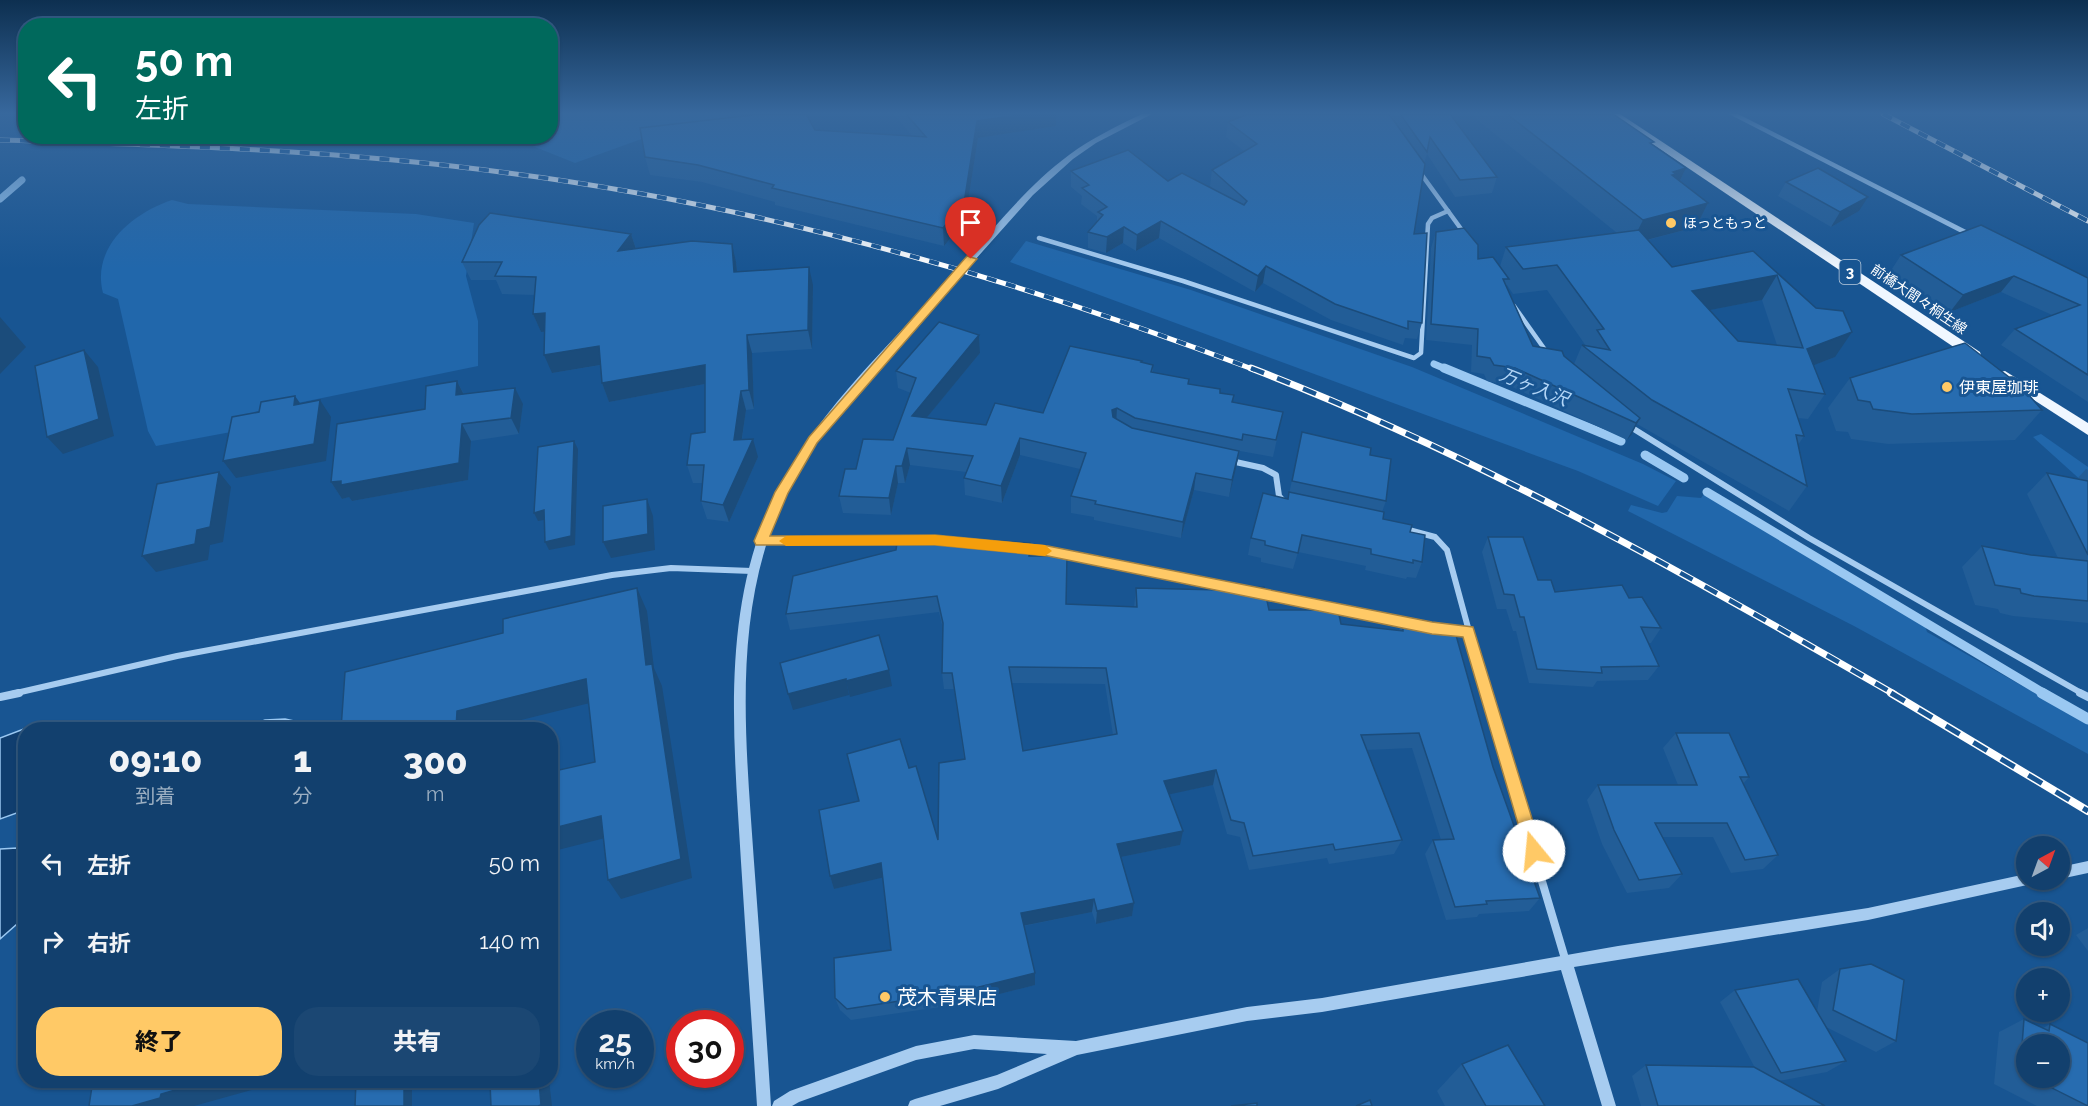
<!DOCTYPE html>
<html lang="ja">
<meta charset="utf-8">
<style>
body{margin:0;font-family:Raleway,"Noto Sans JP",sans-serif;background:#1b4773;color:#f1f3f6;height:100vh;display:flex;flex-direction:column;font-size:22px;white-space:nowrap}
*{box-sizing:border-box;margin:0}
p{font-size:20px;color:#9cafc2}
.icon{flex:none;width:33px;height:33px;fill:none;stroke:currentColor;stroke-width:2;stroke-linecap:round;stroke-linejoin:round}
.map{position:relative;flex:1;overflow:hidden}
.side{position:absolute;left:18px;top:722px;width:540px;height:366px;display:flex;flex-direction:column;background:#12406e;border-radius:24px;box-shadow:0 2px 4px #0004,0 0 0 2px #315981}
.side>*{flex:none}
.hud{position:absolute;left:18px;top:18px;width:540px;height:126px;border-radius:24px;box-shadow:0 2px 4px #0004,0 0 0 2px #315981;background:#00695c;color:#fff;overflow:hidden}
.needle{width:39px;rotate:41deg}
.fabs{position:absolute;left:2016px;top:836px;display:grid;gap:12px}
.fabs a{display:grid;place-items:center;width:54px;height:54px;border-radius:50%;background:#12406e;box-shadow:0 2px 4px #0004,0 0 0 2px #315981;font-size:30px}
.speed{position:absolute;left:576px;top:1010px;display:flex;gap:12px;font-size:30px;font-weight:700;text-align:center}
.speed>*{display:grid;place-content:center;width:78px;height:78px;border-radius:50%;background:#12406e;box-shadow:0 2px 4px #0004,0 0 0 2px #315981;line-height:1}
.speed small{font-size:15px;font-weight:400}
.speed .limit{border:9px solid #d22;background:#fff;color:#111}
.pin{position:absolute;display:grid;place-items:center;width:51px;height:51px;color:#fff;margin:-62px -26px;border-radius:50% 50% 50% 0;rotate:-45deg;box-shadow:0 0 6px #0007}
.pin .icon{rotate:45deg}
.me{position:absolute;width:66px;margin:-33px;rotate:343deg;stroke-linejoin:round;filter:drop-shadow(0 0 4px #0008)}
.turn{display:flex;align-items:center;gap:21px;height:126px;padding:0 18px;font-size:27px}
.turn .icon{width:78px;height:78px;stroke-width:2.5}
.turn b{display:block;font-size:42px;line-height:51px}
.eta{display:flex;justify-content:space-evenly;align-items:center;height:102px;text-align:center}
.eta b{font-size:36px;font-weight:800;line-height:42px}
.cta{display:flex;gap:12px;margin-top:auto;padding:12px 18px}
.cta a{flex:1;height:69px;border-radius:24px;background:#ffc966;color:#111;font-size:24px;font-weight:800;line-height:69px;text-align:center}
.cta a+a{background:#1b4773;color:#f1f3f6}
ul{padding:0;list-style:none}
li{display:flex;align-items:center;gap:18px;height:78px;padding:0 18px}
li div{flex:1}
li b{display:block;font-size:22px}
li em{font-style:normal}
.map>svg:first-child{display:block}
</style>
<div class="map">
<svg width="2088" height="1106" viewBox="0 0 2088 1106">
<rect width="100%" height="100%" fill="#185592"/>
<g fill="#2167ab">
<polygon points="551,114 729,114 743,120 672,128 575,163 510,137 550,136"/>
<path d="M172,200L188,204L416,214L474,223L466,276L478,321V366L254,412L247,429L156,446L148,431L118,299L103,293C91,247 133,213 172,200Z"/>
<polygon points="1026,241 1191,290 1412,367 1643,464 1676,481 1658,506 1578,471 1010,262"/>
<polygon points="2041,434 2088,467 2088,482 2084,483 2033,437"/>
<polygon points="1704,494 1924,623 1927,632 2088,723 2088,754 1854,626 1628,511 1631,505 1662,513 1667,512 1677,496 1701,498"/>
</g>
<g fill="#103e6f" stroke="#9ac8f2" stroke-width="1.5">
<polygon points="285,719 303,723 310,729 241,729 265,720"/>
<polygon points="47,726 58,729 26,729 25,810 0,819 0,738 29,727"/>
<polygon points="17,848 25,851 25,917 0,939 0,849"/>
</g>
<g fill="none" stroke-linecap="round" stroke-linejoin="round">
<g stroke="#9ac8f2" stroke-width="7">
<polyline points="0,199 22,180"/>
<polyline points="1434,364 1448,370"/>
</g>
<g stroke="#9ac8f2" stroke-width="9">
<polyline points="1444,368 1621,441"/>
<polyline points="1645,455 1684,478"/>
<polyline points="1707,492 2045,694"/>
</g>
<polyline stroke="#9ac8f2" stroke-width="11" points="2042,693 2088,719"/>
<g stroke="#a7ccf0" stroke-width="4.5">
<polyline points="1419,171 1464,233"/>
<polyline points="1039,238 1183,281 1414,358 1421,353 1428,224 1432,218 1448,211"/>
<polyline points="1514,306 1548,354"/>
</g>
<g stroke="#a7ccf0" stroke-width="6">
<polyline points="1629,426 1809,538 2083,694"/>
<polyline points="1231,461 1263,468 1276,475 1279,496 1284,502"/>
<polyline points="1405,529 1435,537 1447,550 1486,694"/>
<polyline points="761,541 903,541"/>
<polyline points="1024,548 1112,562 1244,590"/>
<polyline points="1259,593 1408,623"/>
<polyline points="1448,629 1468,632"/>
<polyline points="12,694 177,656 612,575 671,568 752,571"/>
</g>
<g stroke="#a7ccf0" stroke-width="8">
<polyline points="1486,693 1566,962"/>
<polyline points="2080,693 2088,697"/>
<polyline points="0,697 19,693"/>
</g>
<g fill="#a7ccf0" fill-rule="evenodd">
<path d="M1142,114H1152L1096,143L1073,159L1033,195L974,261H968V257C1000,221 1031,183 1069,155C1092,138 1117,126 1142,114Z"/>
<polygon points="1729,114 1738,114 1980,237 1976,239 1973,239"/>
<path d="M941,290L945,293L944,295C887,359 818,421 783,501C731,614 746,742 754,862C760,943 766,1025 771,1106H757C752,1025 746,943 741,862C734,742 720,613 773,500C811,419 879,356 938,291Z"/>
<polygon points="2088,861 2088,873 2060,879 2060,867"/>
<polygon points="2026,874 2026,879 2037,879 2036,883 1868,920 1574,967 1616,1106 1602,1106 1561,970 1322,1012 1247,1021 1077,1055 998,1089 940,1106 908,1106 910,1101 915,1099 997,1075 1047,1054 974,1049 916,1060 799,1102 792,1106 772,1106 774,1101 790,1091 916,1046 974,1035 1076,1041 1247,1007 1322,998 1618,946 1868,908"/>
</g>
<g fill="#f0f7ff" fill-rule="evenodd">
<polygon points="1608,114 1620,114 1980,352 1981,355 1980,358 1970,358"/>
<polygon points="2005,371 2088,423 2088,435 2000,378 1998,375 2000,372"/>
</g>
<defs>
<g id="rail-far2">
<polyline points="1883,114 2088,221"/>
<path d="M0,140C170,145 340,150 508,173C764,206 1014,278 1255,370"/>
</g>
<path id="rail-far1" d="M1251,368C1475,454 1686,574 1894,694"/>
<polyline id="rail" points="1891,693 2088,811"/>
</defs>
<use href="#rail-far2" stroke="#fff" stroke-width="5"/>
<use href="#rail-far1" stroke="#fff" stroke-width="7"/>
<use href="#rail" stroke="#fff" stroke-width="8"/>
<use href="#rail-far2" stroke="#185592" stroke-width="4" stroke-dasharray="10" stroke-linecap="butt"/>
<use href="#rail-far1" stroke="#185592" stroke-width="4.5" stroke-dasharray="14" stroke-linecap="butt"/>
<use href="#rail" stroke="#185592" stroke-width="5" stroke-dasharray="16" stroke-linecap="butt"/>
<polyline stroke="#a7ccf0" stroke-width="8" points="941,293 971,259"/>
</g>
<g fill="#225d97" fill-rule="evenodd">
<polygon points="756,114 806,114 815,130 912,136 894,114 1056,114 1056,126 978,138 965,220 944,246 775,205 775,202 702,182 650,175 645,157"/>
<polygon points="1237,114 1450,114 1497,177 1492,193 1455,197 1427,154 1424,163 1414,234 1422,323 1417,339 1405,338 1403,345 1331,320 1263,283 1255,292 1159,238 1136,251 1123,243 1106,253 1088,248 1088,232 1097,222 1097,216 1081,204 1082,196 1071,187 1071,171 1168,181 1216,191 1210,186 1212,170 1244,151 1226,137 1228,122 1240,117"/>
<path d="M1470,114H1613L1653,145L1686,168L1680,181L1708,203L1696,227L1648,240L1672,267L1753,251L1816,308L1835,357L1814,365L1825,394L1808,419L1798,418L1804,436L1798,445L1807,486L1789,511L1637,424L1627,440L1508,385L1487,381L1484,374L1471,372L1472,345L1426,340L1431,248L1436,232L1478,259L1500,266L1506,247L1617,233ZM1506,285H1507L1513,294L1547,290L1586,346L1582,345L1574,364L1564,356L1533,346ZM1762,300L1777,345L1738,341L1709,310Z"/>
<polygon points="1786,182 1859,211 1831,227 1778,196"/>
<polygon points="631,234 636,248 736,262 737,272 813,285 812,349 752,353 754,409 746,410 742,440 758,457 729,522 707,519 701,501 702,483 693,483 687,465 705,432 705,384 609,402 602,383 601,365 552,373 545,332 541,332 533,314 535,295 502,294 496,280 471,280 462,262"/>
<polygon points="1901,255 2088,278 2088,402 2001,345 2015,329 2052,315 2001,292 1950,312 1890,272"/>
<polygon points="979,335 980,353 926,418 986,425 1043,413 1142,363 1153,365 1153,372 1189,384 1220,393 1233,402 1283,412 1273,457 1240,451 1229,497 1194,490 1181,538 1094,520 1094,517 1071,513 1071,496 1080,469 1020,455 1002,503 965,495 964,478 966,472 910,465 905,483 898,483 891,515 843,513 839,496 856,469 893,440 911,393 898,388 896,371"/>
<polygon points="1850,378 2042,410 2015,440 1888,444 1851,439 1848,432 1836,431 1828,408"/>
<polygon points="457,381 464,394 523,404 519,434 471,441 468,480 352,501 349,497 342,499 331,482 425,409"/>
<polygon points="1302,432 1370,455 1386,501 1382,512 1383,519 1410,532 1422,562 1416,578 1407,577 1406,579 1365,570 1366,566 1298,552 1293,569 1261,562 1261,558 1248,555 1251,538 1288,499"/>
<polygon points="2086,469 2088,470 2088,623 2013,616 2000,613 1998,609 1975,605 1962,567 1982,546 2031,555 2058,558 2027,494 2047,473 2077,479"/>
<polygon points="1488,537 1538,580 1555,592 1629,598 1661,628 1651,643 1648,643 1659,666 1648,680 1597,681 1593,687 1529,683 1516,631 1513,631 1506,609 1497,609 1482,552"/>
<path d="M1030,556L1066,604L1134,607L1136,588L1269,610L1341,624L1399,630L1403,619L1493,767L1540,898L1529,911L1479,914L1477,917L1446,920L1425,854L1433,840H1441L1412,748L1367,750L1402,840L1394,854L1329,864L1327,858L1249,870L1240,837L1227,834L1213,785L1169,794L1180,845L1121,857L1134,903L1132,916L1096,924L1092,912L1024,926L1035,973V985L961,1004L851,1020L840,1010L835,998L891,950L883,877L834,889L830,876L859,801L909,768L938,840L964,759L954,689H944L942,673L943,629L939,612L790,630L786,614ZM1011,683L1105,684L1113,735L1023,751Z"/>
<polygon points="1676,733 1749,777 1743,784 1778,855 1763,869 1731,873 1713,837 1663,837 1682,874 1669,888 1627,893 1602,844 1587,800 1598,785 1678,785 1663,748"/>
<polygon points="2088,928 2088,951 2076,935"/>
<polygon points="1840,969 1896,1041 1876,1052 1826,1027 1846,1061 1827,1072 1779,1081 1825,1106 1641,1106 1632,1076 1646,1065 1755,1068 1720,1002 1735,990 1817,1012 1822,982"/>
<path d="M2024,1019L2043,1028L2050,1024L2088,1106H2037L1994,1084L1999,1032ZM2026,1044L2060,1077H2026Z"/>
<polygon points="1462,1064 1545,1106 1445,1106 1437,1091"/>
</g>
<g fill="#1b4c7b">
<polygon points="1024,114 1056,114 1056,126 978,138 965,220 944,246 943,228 977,121"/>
<polygon points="1686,168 1674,193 1666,195 1673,172"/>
<polygon points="1868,197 1859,211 1831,227 1840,212"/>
<polygon points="1708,203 1696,227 1631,244 1643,220"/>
<polygon points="1161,221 1159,238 1136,251 1137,235"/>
<polygon points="1124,227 1123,243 1106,253 1107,237"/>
<polygon points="631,234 637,252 618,251"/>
<polygon points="732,244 736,262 739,290 734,272"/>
<polygon points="1266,266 1263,283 1255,292 1258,276"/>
<polygon points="809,267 813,285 812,349 808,330"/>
<polygon points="1777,275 1762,300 1679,316 1692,291"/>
<polygon points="2014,276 2001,292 1950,312 1963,295"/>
<polygon points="545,313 553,331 541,332 533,314"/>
<polygon points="0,317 26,347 0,374"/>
<polygon points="1852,332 1835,357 1791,374 1807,349"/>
<polygon points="747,335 752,353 754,409 749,390"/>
<polygon points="979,335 980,353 914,433 912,416"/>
<polygon points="599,346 606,364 552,373 544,355"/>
<polygon points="84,350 98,367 114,436 63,454 47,437"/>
<polygon points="705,365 710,383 609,402 602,383"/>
<polygon points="457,381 465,397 456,395"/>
<polygon points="515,388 523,404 519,434 511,418"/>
<polygon points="741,391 746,410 739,458 734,440"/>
<polygon points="295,396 307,413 294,405"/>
<polygon points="320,400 331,417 326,461 236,478 223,461"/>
<polygon points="1117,408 1116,425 1111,427 1112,410"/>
<polygon points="1640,418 1632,434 1627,440 1636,423"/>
<polygon points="462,424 471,441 468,480 352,501 349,497 342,499 331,482"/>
<polygon points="1020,438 1020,455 1002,503 1001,486"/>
<polygon points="753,439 758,457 729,522 723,505"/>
<polygon points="574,441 578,449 575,545 549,550 545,542"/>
<polygon points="907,448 910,465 905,483 902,466"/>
<polygon points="1239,451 1236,468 1229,497 1232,480"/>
<polygon points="896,466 898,483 891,515 889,498"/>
<polygon points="219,472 231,487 223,542 210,545 208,560 156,572 142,556 197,530"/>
<polygon points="1196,473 1194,490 1181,538 1183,522"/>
<polygon points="647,499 653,516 655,550 611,558 603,542"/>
<polygon points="544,510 549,519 538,521 534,513"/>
<polygon points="637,588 647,611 654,668 662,686 692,878 621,899 608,880 646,665"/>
<polygon points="889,670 892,686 850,697 846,681"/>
<polygon points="586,679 598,701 485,729 456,729 457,711"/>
<polygon points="846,679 849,695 793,710 788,694"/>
<polygon points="1216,770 1213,785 1162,796 1164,781"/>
<polygon points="601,816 613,836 550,852 550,829"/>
<polygon points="1183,831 1180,845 1116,858 1117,844"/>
<polygon points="881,863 885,877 834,889 830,876"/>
<polygon points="1094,899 1092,912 1022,926 1021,913"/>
<polygon points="1134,903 1132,916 1096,924 1097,911"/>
<polygon points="1035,973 1035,985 961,1004 959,992"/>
<polygon points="210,1080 287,1080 194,1106 132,1106 161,1094"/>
<rect x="404" y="1080" width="8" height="26"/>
<polygon points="539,1080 549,1080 552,1106 538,1106"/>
</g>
<g fill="#276cb0" stroke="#1b4c7b" stroke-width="1.5" fill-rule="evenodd">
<polygon points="761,114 806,114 815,130 926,137 906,114 1024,114 977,121 964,203 943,228 772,188 774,185 698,165 645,157 640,128"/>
<polygon points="1248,114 1389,114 1425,164 1414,234 1427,233 1422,323 1408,321 1408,329 1335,304 1266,266 1258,276 1161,221 1137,235 1124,227 1107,237 1088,232 1103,215 1098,212 1107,207 1082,188 1089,185 1071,171 1128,150 1168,181 1182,173 1244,205 1247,201 1212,170 1257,144 1228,122"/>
<polygon points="1400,114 1450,114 1497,177 1460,180 1430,137 1427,152"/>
<polygon points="1507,114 1613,114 1654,142 1650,143 1686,168 1673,172 1676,174 1672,175 1708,203 1643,220"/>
<polygon points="1818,168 1868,197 1840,212 1786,182"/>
<polygon points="490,213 631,234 618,251 692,241 732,244 734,272 809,267 808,330 747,335 749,390 741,391 734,440 753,439 723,505 701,501 704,465 687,465 691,434 705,432 705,365 602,383 599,346 544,355 545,313 533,314 536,277 495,276 502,262 462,262 479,225"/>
<polygon points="1981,225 2088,278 2088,375 2015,329 2080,305 2014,276 1963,295 1901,255"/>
<polygon points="1464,228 1478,245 1478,259 1493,257 1509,279 1503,279 1533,346 1562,351 1564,356 1640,418 1636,423 1515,368 1494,365 1490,358 1477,356 1478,329 1431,324 1436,232"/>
<path d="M1639,230L1672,267L1753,251L1816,308L1843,311L1852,332L1807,349L1825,394L1788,389L1804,436L1796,435L1807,486L1652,400L1582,345L1610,350L1597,330L1604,329L1557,265L1523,269L1506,247ZM1777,275L1803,348L1738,341L1692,291Z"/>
<polygon points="939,322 979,335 912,416 986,425 995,403 1043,413 1070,346 1142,361 1141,362 1153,365 1151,372 1189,379 1188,384 1220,389 1220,393 1234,395 1232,402 1283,412 1276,440 1243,434 1242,440 1135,418 1117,408 1112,410 1113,417 1132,428 1239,451 1232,480 1196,473 1183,522 1095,504 1096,501 1071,496 1086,453 1020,438 1001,486 964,478 973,456 907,448 902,466 896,466 889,498 839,496 845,469 856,469 863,439 893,440 916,378 896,371"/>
<polygon points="1965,343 2009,377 2013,377 2042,410 1912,414 1873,409 1870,402 1858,400 1850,378"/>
<polygon points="84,350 99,419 47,437 35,366"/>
<polygon points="457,381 456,395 515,388 511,418 462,424 459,463 341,485 341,481 331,482 337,424 425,409 426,386"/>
<polygon points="295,396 294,405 320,400 314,444 223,461 232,417 259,412 261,402"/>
<polygon points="1302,432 1371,448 1370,455 1391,459 1386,501 1292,481"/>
<polygon points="574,441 571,536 545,542 544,510 534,513 538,447"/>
<polygon points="219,472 210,527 197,530 195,544 142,556 157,484"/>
<polygon points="2047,473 2088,481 2088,555"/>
<polygon points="1289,492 1384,512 1383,519 1412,525 1410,532 1425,535 1422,562 1413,560 1413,563 1371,554 1371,549 1302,535 1298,553 1265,545 1265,541 1251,538 1263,493 1288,499"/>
<polygon points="647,499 648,534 603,542 603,506"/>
<path d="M898,536L1030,543L1029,556H1067L1066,604L1137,607L1136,588L1221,590L1264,587L1269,610H1338L1341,624L1403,631V619L1454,628L1493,767L1540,898L1486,901L1487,904L1455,907L1433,840L1454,839L1419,733L1361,735L1402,840L1335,850L1333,844L1253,856L1244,823L1231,820L1216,770L1164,781L1183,831L1117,844L1134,903L1097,911L1094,899L1021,913L1035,973L959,992L847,1009L835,998L834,958L891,950L881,863L830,876L819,810L859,801L847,754L900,739L909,768L916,766L938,840L939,763L965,759L952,673H942L943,623L937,596L786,614L793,576L896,550ZM1009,667L1106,668L1117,734L1023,751Z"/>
<polygon points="1488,537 1523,537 1538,580 1551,580 1555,592 1622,585 1629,598 1642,597 1661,628 1641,627 1659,666 1601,667 1602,673 1537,669 1524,617 1520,617 1514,595 1504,594"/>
<polygon points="1982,546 2031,555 2088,561 2088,601 2034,596 2021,593 2020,589 1995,585"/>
<polygon points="637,588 646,665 652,664 681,859 608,880 601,816 550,829 550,772 595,762 586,679 457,711 456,729 341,729 345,672 503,633 503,619"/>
<polygon points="879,635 889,670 846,681 846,679 788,694 780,663"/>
<polygon points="1676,733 1729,733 1749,777 1740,777 1778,855 1745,860 1727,823 1655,823 1682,874 1639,880 1614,830 1598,785 1697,785"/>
<polygon points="1871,964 1904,980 1896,1041 1833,1010 1840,969"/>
<polygon points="1798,979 1846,1061 1781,1073 1735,990"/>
<polygon points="2024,1019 2049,1031 2050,1024 2088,1043 2088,1106 2030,1077 2060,1077 2060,1044 2026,1044 2026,1075 2020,1072"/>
<polygon points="1508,1045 1545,1106 1486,1106 1462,1064"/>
<polygon points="1646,1065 1754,1067 1825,1106 1658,1106"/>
<polygon points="93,1080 210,1080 161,1094 160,1098 132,1106 89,1106"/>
<polygon points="360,1080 404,1080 404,1106 355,1106 356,1081"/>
<polygon points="498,1080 539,1080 541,1105 538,1106 491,1106 490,1083"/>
<polygon points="1370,1100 1372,1106 1356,1106"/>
<polygon points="1257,1103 1257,1106 1231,1106"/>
</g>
<linearGradient id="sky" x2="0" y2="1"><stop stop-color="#0d2f50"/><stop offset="0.42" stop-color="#37689d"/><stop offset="1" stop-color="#37689d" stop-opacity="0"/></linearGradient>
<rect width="2088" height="269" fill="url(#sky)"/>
<polygon fill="#ffc966" stroke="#a68342" stroke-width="1.5" points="967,256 977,259 817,443 788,493 770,536 935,535 1048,546 1432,622 1473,627 1542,851 1540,857 1534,859 1528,857 1526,851 1463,637 1432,634 1048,556 935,545 756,545 754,541 775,492 809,437"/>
<polygon fill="#f59e0b" points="935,535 1045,545 1052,551 1045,556 935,545 786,546 779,541 786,536"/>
<g fill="#ffc966" stroke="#185592" stroke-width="2">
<circle cx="1671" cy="223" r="6"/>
<circle cx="1947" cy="387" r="6"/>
<circle cx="885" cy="997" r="6"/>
</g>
<g text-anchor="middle" stroke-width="6" stroke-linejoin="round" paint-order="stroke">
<g font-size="14" fill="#fff" stroke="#185592" text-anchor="start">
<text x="1683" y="228">ほっともっと</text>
</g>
<g font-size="14" fill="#fff" stroke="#185592">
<text transform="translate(1919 299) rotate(34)" y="5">前橋大間々桐生線</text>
</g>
<rect fill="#185592" stroke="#baccde" stroke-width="1.5" x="1839.5" y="260" width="21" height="24" rx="4.5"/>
<g font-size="15" font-weight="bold" fill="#fff">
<text x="1850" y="277">3</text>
</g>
<g font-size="16" fill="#fff" stroke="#185592" text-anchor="start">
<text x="1959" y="393">伊東屋珈琲</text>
</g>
<g font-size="18" font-style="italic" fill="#b3d6f7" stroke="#185592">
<text transform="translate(1534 387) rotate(22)" y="6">万ヶ入沢</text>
</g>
<g font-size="20" fill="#fff" stroke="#185592" text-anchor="start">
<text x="897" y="1004">茂木青果店</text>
</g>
</g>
</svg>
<div class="fabs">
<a><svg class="needle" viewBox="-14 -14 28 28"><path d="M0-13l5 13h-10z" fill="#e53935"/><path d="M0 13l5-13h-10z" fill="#9cafc2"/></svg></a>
<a><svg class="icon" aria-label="sound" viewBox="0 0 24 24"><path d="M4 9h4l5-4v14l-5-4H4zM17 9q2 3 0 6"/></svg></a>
<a>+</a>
<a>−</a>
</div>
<div class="speed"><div>25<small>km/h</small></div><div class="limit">30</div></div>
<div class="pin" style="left:971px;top:259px;background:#d93025"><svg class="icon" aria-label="arrive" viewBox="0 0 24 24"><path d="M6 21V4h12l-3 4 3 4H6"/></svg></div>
<svg class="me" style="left:1534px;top:851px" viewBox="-20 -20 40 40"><circle r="19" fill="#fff"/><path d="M0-13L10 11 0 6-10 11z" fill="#ffc966"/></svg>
<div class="hud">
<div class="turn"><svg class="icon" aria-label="left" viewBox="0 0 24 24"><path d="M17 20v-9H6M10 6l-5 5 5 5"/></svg><div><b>50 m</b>左折</div></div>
</div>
<section class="side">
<div class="eta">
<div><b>09:10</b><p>到着</p></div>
<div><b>1</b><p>分</p></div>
<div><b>300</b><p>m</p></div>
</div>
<ul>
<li><svg class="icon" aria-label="left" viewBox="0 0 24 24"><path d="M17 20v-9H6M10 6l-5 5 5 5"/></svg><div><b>左折</b></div><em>50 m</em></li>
<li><svg class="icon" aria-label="right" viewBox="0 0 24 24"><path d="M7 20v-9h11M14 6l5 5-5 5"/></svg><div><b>右折</b></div><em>140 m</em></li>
</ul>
<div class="cta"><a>終了</a><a>共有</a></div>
</section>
</div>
